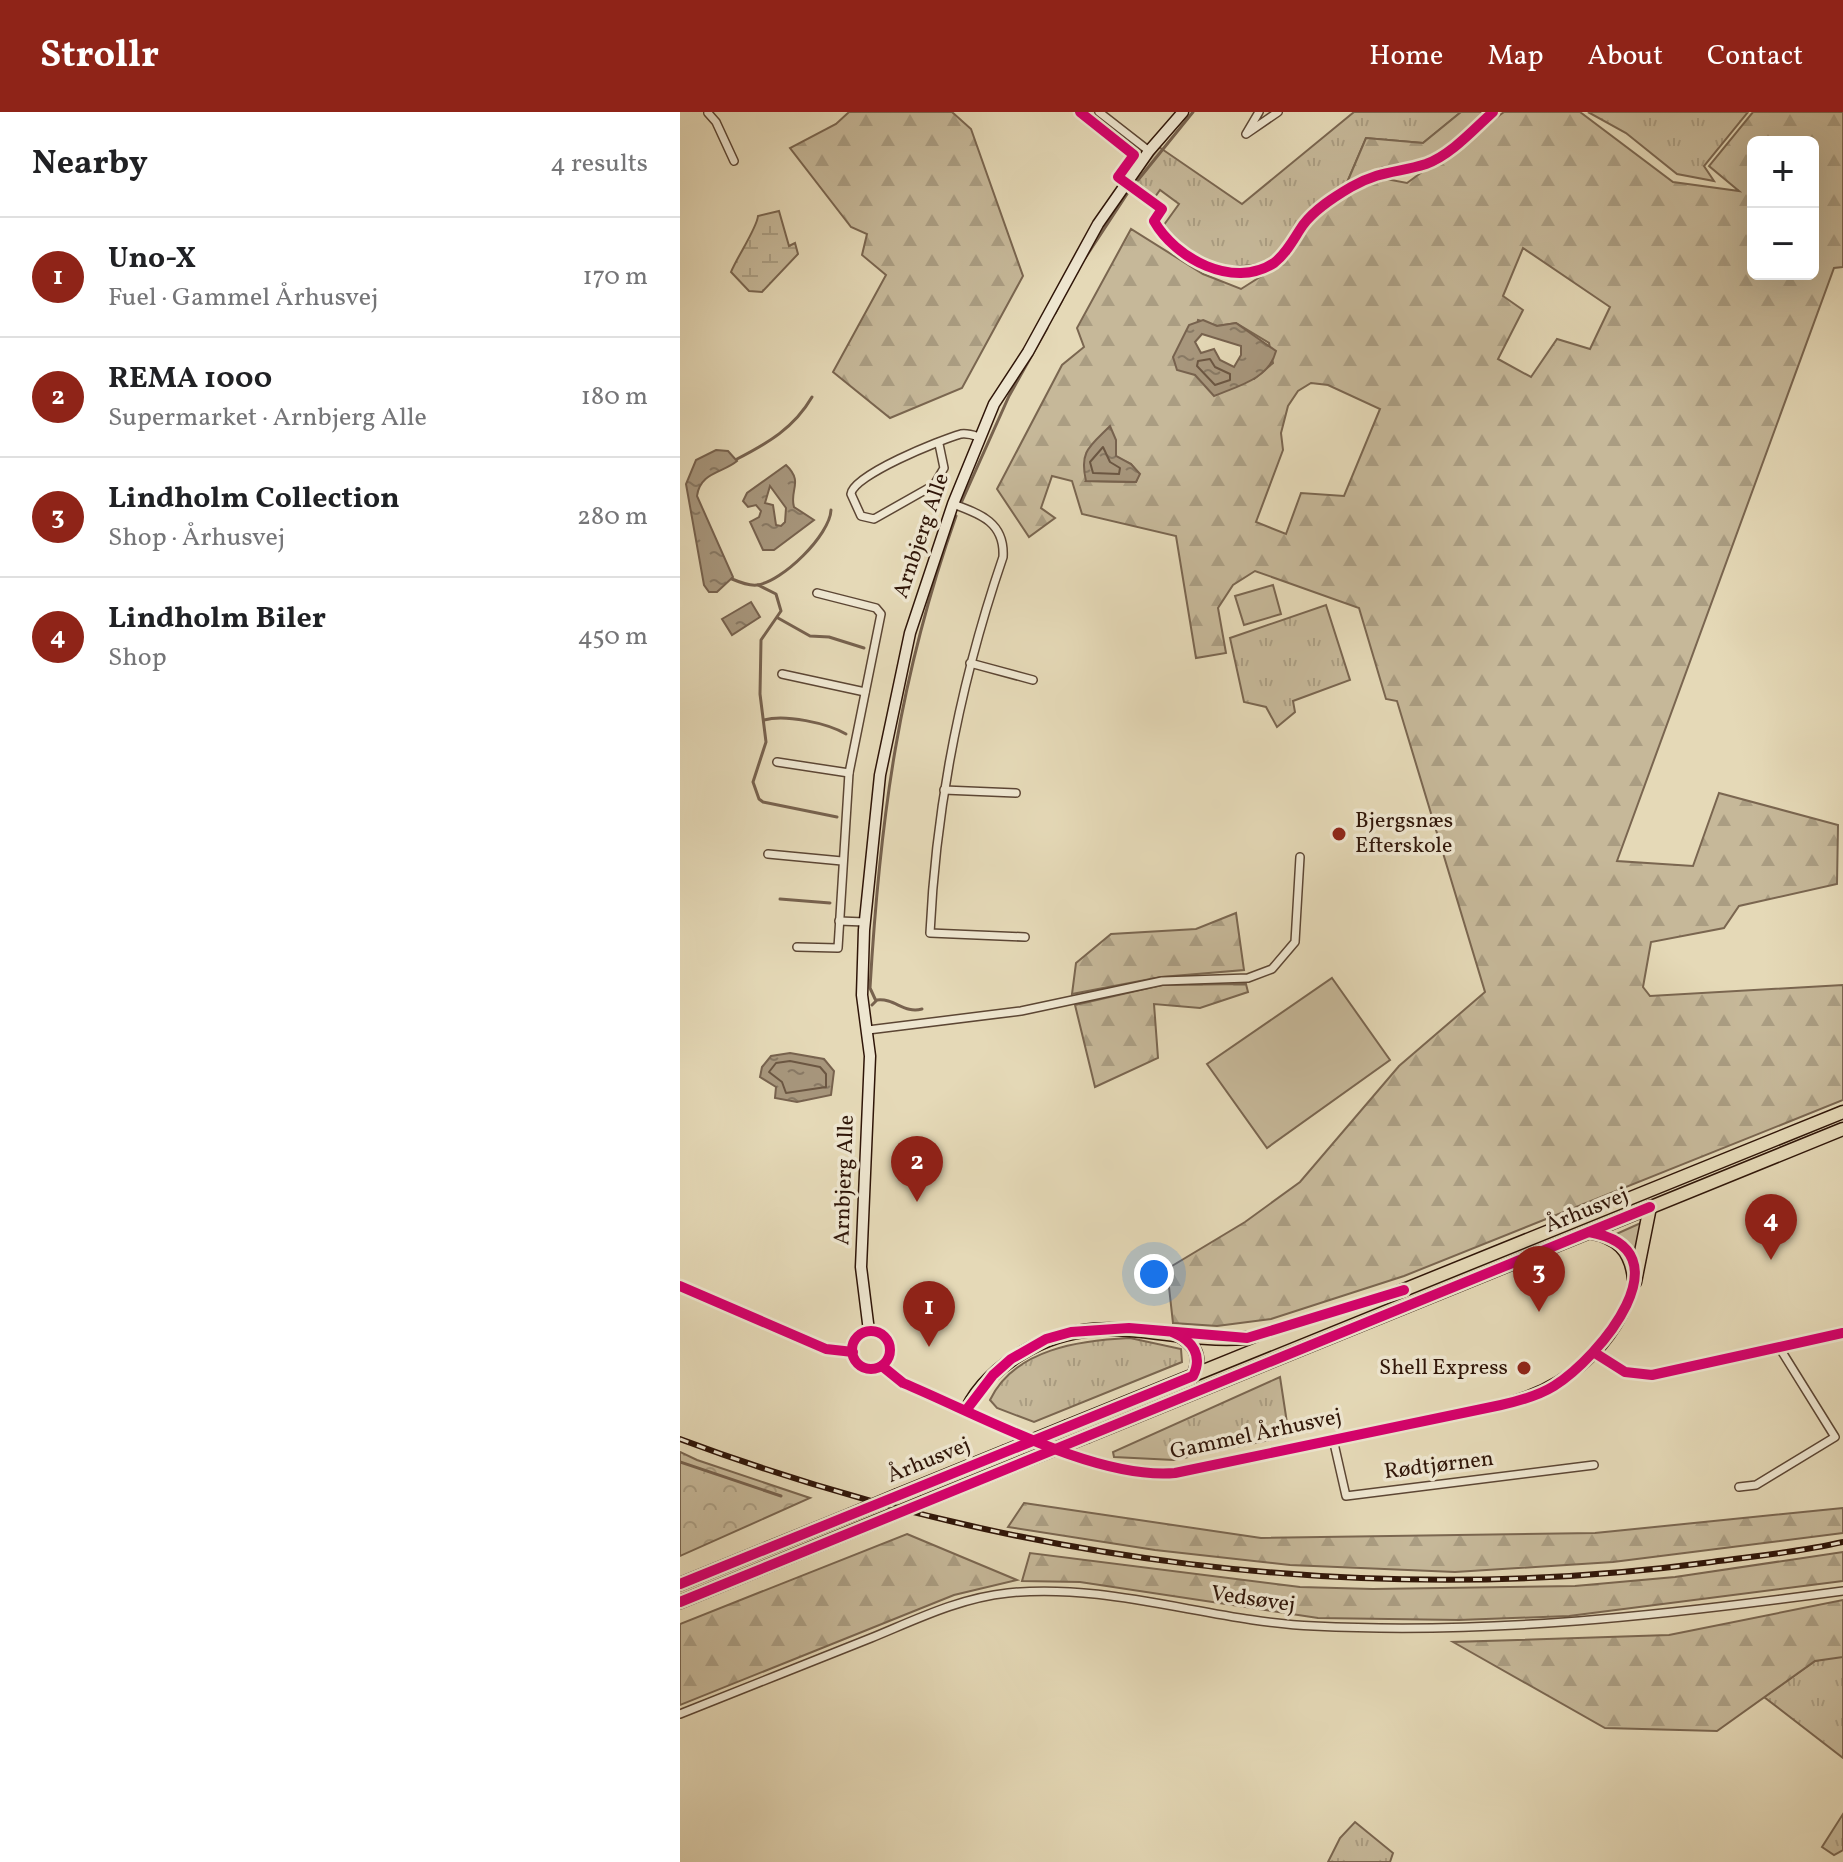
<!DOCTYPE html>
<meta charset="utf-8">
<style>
:root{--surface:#fff;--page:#f6f6f6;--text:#202124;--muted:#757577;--line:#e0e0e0;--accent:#8f2418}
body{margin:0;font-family:Vollkorn,serif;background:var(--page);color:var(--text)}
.controls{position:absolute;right:24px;top:24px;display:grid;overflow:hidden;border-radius:12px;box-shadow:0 8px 32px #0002}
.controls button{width:72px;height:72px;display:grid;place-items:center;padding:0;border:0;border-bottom:2px solid var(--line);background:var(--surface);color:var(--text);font:40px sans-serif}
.you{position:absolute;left:474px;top:1162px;width:28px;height:28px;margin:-20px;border:6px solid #fff;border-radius:50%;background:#1a73e8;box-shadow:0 0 0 12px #1a73e833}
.badge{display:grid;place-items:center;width:52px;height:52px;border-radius:50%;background:var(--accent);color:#fff;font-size:26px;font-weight:700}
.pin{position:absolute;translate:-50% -66px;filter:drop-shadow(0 2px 4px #0008)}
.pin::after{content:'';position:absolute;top:42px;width:28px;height:24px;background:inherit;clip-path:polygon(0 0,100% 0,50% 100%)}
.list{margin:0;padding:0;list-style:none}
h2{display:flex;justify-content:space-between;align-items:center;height:104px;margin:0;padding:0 32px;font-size:34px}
h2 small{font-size:26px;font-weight:400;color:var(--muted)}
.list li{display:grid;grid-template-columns:52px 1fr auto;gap:24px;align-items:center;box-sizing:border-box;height:120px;padding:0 32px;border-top:2px solid var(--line)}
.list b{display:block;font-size:30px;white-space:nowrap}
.list p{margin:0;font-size:26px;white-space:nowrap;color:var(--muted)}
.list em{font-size:26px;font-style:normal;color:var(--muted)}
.map{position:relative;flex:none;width:1163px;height:1750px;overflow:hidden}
header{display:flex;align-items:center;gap:48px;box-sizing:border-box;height:112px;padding:0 40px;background:var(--accent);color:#fff}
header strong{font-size:38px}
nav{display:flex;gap:44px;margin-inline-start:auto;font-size:28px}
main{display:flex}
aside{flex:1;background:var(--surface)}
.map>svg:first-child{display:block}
</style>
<header>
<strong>Strollr</strong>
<nav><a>Home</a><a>Map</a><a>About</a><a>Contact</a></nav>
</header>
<main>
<aside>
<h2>Nearby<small>4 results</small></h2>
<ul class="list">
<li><span class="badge">1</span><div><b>Uno-X</b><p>Fuel · Gammel Århusvej</p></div><em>170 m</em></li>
<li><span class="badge">2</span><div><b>REMA 1000</b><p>Supermarket · Arnbjerg Alle</p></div><em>180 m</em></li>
<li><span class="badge">3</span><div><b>Lindholm Collection</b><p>Shop · Århusvej</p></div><em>280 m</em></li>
<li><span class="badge">4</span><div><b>Lindholm Biler</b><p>Shop</p></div><em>450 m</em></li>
</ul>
</aside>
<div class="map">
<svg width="1163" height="1750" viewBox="0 0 1163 1750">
<defs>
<pattern id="grass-tufts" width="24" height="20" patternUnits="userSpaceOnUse" patternTransform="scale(2)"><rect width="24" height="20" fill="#c6b899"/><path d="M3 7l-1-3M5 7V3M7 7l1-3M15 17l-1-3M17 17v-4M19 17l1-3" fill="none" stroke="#aa9d82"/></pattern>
<pattern id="forest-firs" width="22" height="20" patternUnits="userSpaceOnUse" patternTransform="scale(2)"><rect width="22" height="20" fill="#c6b899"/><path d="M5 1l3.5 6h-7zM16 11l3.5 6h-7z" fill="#aa9d82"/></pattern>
<pattern id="wetland-marsh" width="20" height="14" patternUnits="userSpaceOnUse" patternTransform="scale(2)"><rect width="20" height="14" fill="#c6b899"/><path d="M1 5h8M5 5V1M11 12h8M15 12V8" fill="none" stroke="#aa9d82"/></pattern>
<pattern id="park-crowns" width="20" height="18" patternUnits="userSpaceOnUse" patternTransform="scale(2)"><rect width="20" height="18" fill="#c6b899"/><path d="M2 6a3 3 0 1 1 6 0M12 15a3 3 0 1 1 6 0" fill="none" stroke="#aa9d82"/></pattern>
<pattern id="water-ripples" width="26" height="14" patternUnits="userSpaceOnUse" patternTransform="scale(2)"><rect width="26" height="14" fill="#a7967c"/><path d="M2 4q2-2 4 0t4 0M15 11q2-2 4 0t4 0" fill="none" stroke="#887964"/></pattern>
</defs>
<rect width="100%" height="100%" fill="#e5d9b7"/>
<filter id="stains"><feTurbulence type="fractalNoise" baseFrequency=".0025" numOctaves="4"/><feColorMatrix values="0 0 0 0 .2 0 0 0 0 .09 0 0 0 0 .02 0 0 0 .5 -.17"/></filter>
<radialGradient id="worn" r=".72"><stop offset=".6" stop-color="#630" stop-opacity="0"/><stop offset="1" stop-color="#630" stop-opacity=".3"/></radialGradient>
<!-- grass -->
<g fill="url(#grass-tufts)" stroke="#7a6650" stroke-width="2">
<path d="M674,0h107l-38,31 -57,-5 -20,47 -40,33 -38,44c-51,12 -70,0 -107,-33l18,-25 -19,-14 -5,7 -19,-12 -1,-6 24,-32 83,57z"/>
<polygon points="908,0 1068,0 1024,54 1034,69 997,62 946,21"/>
<polygon points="646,493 670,568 613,589 615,600 597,615 586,595 564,590 550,526"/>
<polygon points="963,1110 956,1149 948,1134 934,1123"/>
<path d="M450,1226l51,11 1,13 -148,60 -37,-14 -7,-8c24,-51 91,-60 140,-62z"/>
<polygon points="600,1265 609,1324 494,1348 434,1345 433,1340"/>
<polygon points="1156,1544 1163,1545 1163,1646 1084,1585 1135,1549"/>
<polygon points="1163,1702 1163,1738 1154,1743 1142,1735"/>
<polygon points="675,1710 713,1741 710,1750 648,1750 660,1726"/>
</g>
<!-- forest -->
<g fill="url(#forest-firs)" stroke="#7a6650" stroke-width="2" fill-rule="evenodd">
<polygon points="169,0 272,0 291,17 343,164 282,276 210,306 153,260 206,163 182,143 187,122 171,115 110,36 156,12"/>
<polygon points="781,0 807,0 760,41 728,53 703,55 666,73 686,26 743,31"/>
<path d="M824,0h76l93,70 66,9 -30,-25 44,-54h90v155l-9,1 -217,593 76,5 26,-73 119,32 -1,59 -98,22 -15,22 -73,14 -8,45 7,9 193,-11v115l-439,176 -133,43 -54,7 -44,-3 -6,-54 78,-47 55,-40 99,-116 86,-74 -88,-291 -11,-2 -27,-91 -104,-37 -22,14 -15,23 8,45 -30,5 -20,-122 -94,-22 -10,-33 -20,-5 -11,32 14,10 -26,19 -32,-48 65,-124 22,-18 -7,-19 54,-99 72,45 38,15 38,-24 33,-44 36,-28 38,-14 21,4zM1073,30h60v132h-60zM843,136l87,59 -20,42 -33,-10 -26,38 -33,-18 25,-49 -20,-14zM518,208l19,6 19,-3 33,20 4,20 -19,16 -58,-4 -7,-4zM631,271l17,2 52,24 -36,87 -43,-3 -15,41 -30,-12 27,-72 -2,-17 7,-27 10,-15zM434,338l2,7 15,7 8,10 -3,8 -50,-1z"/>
<polygon points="556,801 564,858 481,865 392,882 396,851 431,822 516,817"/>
<polygon points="566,872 568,880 520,896 474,892 478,946 415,975 395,893 482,873"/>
<polygon points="344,1391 581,1426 915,1421 1163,1396 1163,1421 933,1450 775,1460 610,1453 475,1438 328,1415"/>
<polygon points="227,1422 337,1468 274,1483 0,1593 0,1512"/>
<polygon points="1163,1440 1163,1469 889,1504 779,1508 638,1506 400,1470 342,1469 350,1441 620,1475 693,1477 895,1474 995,1465"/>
<polygon points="1163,1488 1163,1545 1135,1549 1037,1619 925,1616 773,1530 989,1523"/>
</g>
<!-- wetland -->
<path fill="url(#wetland-marsh)" stroke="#7a6650" stroke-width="2" d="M99,99l10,35 6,-3 3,11 -36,38 -13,-1 -18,-19c6,-15 26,-44 27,-56z"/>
<!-- park -->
<polygon fill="url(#park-crowns)" stroke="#7a6650" stroke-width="2" points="0,1340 17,1348 130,1386 0,1444"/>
<!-- pitch -->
<g fill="#c6b899" stroke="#7a6650" stroke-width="2">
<polygon points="593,473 601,502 564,513 555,484"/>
<polygon points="652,866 710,948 587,1036 527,952"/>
</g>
<!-- water -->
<g fill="url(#water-ripples)" stroke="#77624e" stroke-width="2" fill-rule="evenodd">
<path d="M523,208l14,6 19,-3 40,28c-7,28 -38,35 -62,45l-19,-21 -18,-5 -4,-13 16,-32zM522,222l39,12v9l-7,12 -14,-7 -6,-11 -13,4 -6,-11z"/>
<path d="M430,314l6,14v16l15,8 9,10 -4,8 -50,-1c-7,-30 4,-35 24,-55z"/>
<path d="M36,338l12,1 9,10c-14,12 -37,11 -40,35l36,81 -16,15h-8l-5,-7 -18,-101 10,-24z"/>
<path d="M106,353c18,17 3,25 8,42l20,13 -40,30h-11l-13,-28 9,-5 2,-6 -5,-6 -8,2 -5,-6 4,-8zM90,374l16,22 -1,14 -4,4 -5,-1 -3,-20 -8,-2z"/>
<polygon points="71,490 80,505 52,523 42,507"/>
<polygon points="110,941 144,947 154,959 151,983 117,990 95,986 96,975 80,965 82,955 91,944"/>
</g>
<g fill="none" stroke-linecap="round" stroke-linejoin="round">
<!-- shore -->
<g stroke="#6b5642" stroke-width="2">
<polygon points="530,247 535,255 550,262 550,268 535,273 517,254 518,249"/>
<polygon points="423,335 430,350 440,356 439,362 413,361 410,350"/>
<polygon points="110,949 140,955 146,962 146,975 106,981 102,970 89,960 96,951"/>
</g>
<!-- stream -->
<g stroke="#77624e" stroke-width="3">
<polyline points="458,68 513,0"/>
<polyline points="405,146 447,82"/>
<polyline points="375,201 382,188"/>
<path d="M57,347c31,-16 57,-31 75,-62"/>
<polyline points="282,389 329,284 367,216"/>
<path d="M52,467c7,3 17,7 25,6 25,-3 73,-50 74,-75"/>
<polyline points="78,473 96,482 101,499 81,528 80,582 86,630 73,670 79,687 83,690 157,705"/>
<polyline points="98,506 130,524 149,525 184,536"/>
<path d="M84,608c21,-6 63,3 82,14"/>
<polyline points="100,787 150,791"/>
<path d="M197,888c18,-2 27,14 45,9"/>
<path d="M192,893l4,-4 -6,-13c10,-171 29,-310 86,-472"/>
<polyline points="0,1350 101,1384"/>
</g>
<defs>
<g id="street">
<polyline points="419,0 469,39"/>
<polyline points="579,0 566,22 598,0"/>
<polyline points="28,1 36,10 54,49"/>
<path d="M259,332l5,24 -10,17 -60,34 -13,-3 -10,-22c2,-19 89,-54 110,-60 7,-1 12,1 18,3"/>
<path d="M273,392c28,10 52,19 50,53 -42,123 -67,247 -73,376l95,4"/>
<polyline points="290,551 353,568"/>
<polyline points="102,562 185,580"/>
<polyline points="97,650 169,661"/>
<polyline points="264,678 336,681"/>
<polyline points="88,742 162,749"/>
<polyline points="159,809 185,810"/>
<polyline points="117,835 158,836 169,661 201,502 196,496 137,481"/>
<polyline points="188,918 341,899 482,869 568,866 592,857 615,830 620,745"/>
<polyline points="653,1327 666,1384 914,1353"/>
<polyline points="1059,1375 1076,1373 1155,1325 1099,1235"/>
<path d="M0,1602c64,-25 127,-51 191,-76 44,-18 88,-40 137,-45 100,-11 206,29 306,33 178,9 352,-11 529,-35"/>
</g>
<g id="secondary">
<polyline points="0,1174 146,1237 173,1240"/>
<polyline points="189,1219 181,1155 190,944 182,883 184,818 200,663 230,521 273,392 314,292 348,240 418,112 469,39 503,0"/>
<circle cx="191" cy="1238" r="19"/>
<polyline points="915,1241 945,1260 972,1263 1163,1221"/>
<path d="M202,1254l21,17c75,31 192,97 272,90l326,-68c65,-16 115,-58 134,-123"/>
</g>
<g id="primary">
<path d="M909,1120c28,5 42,18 45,47"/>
<polyline points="955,1170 970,1095"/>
<path d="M496,1222c18,9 27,22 17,42"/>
<path d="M287,1297c11,-23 33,-43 55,-56 77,-47 142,-9 223,-15 22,-1 44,-11 65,-18"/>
<polyline points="388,1314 1163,1000"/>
<polyline points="408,1324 1163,1017"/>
<polyline points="218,1383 324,1340"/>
<polyline points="244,1390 345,1349"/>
<polyline points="0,1472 170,1403"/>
<polyline points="0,1490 195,1410"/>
</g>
</defs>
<!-- street casing -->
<use href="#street" stroke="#5c4634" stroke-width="10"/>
<!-- secondary casing -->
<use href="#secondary" stroke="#2f1508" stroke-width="13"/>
<!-- primary casing -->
<use href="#primary" stroke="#2f1508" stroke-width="15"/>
<!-- street -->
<use href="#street" stroke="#eee6d0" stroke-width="7"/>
<!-- secondary -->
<use href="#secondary" stroke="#eee6d0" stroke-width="10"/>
<!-- primary -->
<use href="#primary" stroke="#e5d9b7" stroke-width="12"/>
<defs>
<path id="rail" d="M0,1327c327,122 685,170 1032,123 44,-6 88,-10 131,-20"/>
</defs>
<!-- rail casing -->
<use href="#rail" stroke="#2f1508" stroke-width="6"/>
<!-- rail -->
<use href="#rail" stroke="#eee6d0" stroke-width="3" stroke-dasharray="9" stroke-linecap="butt"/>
<defs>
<g id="primary-bridge">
<polyline points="324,1340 388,1314"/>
<polyline points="345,1349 408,1324"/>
<polyline points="170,1403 218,1383"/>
<polyline points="195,1410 244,1390"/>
</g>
</defs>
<!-- primary-bridge casing -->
<use href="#primary-bridge" stroke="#2f1508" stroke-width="15" stroke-linecap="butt"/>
<!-- primary-bridge -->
<use href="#primary-bridge" stroke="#e5d9b7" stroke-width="12"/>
<defs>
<g id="cycleway">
<path d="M400,0l54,43 -16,22 44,32 -8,12c21,37 79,69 120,42 13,-10 20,-25 29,-38 12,-16 31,-28 48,-38 30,-17 47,-14 75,-23 25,-9 48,-35 67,-52"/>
<polyline points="0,1174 146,1237 173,1240"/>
<circle cx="191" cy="1238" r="19"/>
<polyline points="915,1241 945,1260 972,1263 1163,1221"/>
<path d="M202,1254l21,17c75,31 192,97 272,90l326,-68c18,-4 37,-9 53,-19 45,-28 136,-136 35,-154"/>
<polyline points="287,1297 313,1263 331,1247 366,1227 391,1220 449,1216 567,1226 724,1178"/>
<path d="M0,1472l513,-208c10,-20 0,-35 -19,-43"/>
<polyline points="0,1490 970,1095"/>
</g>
</defs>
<!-- cycleway casing -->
<use href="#cycleway" stroke="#eee6d0" stroke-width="15"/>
<!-- cycleway -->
<use href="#cycleway" stroke="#d6006c" stroke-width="10"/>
</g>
<!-- markers -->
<g fill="#8f2418" stroke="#eee6d0" stroke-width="3">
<circle cx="659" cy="722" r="8"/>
<circle cx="844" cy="1256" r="8"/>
</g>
<g text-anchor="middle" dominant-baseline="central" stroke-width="7" stroke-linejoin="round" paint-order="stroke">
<!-- street labels -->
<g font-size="22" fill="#2f1508" stroke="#eee6d0">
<text transform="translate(242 424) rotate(-71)">Arnbjerg Alle</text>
<text transform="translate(165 1068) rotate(-88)">Arnbjerg Alle</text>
<text transform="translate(907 1099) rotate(-22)">Århusvej</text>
<text transform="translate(576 1323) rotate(-12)">Gammel Århusvej</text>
<text transform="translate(249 1349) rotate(-22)">Århusvej</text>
<text transform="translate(759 1354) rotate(-7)">Rødtjørnen</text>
<text transform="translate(573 1488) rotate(8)">Vedsøvej</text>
</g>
<!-- poi labels -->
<g font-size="22" fill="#2f1508" stroke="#eee6d0" text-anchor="start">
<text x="675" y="709">Bjergsnæs<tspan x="675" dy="25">Efterskole</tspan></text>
<text x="828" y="1256" text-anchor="end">Shell Express</text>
</g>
</g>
<rect width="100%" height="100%" filter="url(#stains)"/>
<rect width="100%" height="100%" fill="url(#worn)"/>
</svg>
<div class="controls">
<button>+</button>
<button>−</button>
</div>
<div class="you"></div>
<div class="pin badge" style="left:249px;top:1235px">1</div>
<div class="pin badge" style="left:237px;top:1090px">2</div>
<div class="pin badge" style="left:859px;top:1200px">3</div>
<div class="pin badge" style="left:1091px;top:1148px">4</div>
</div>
</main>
